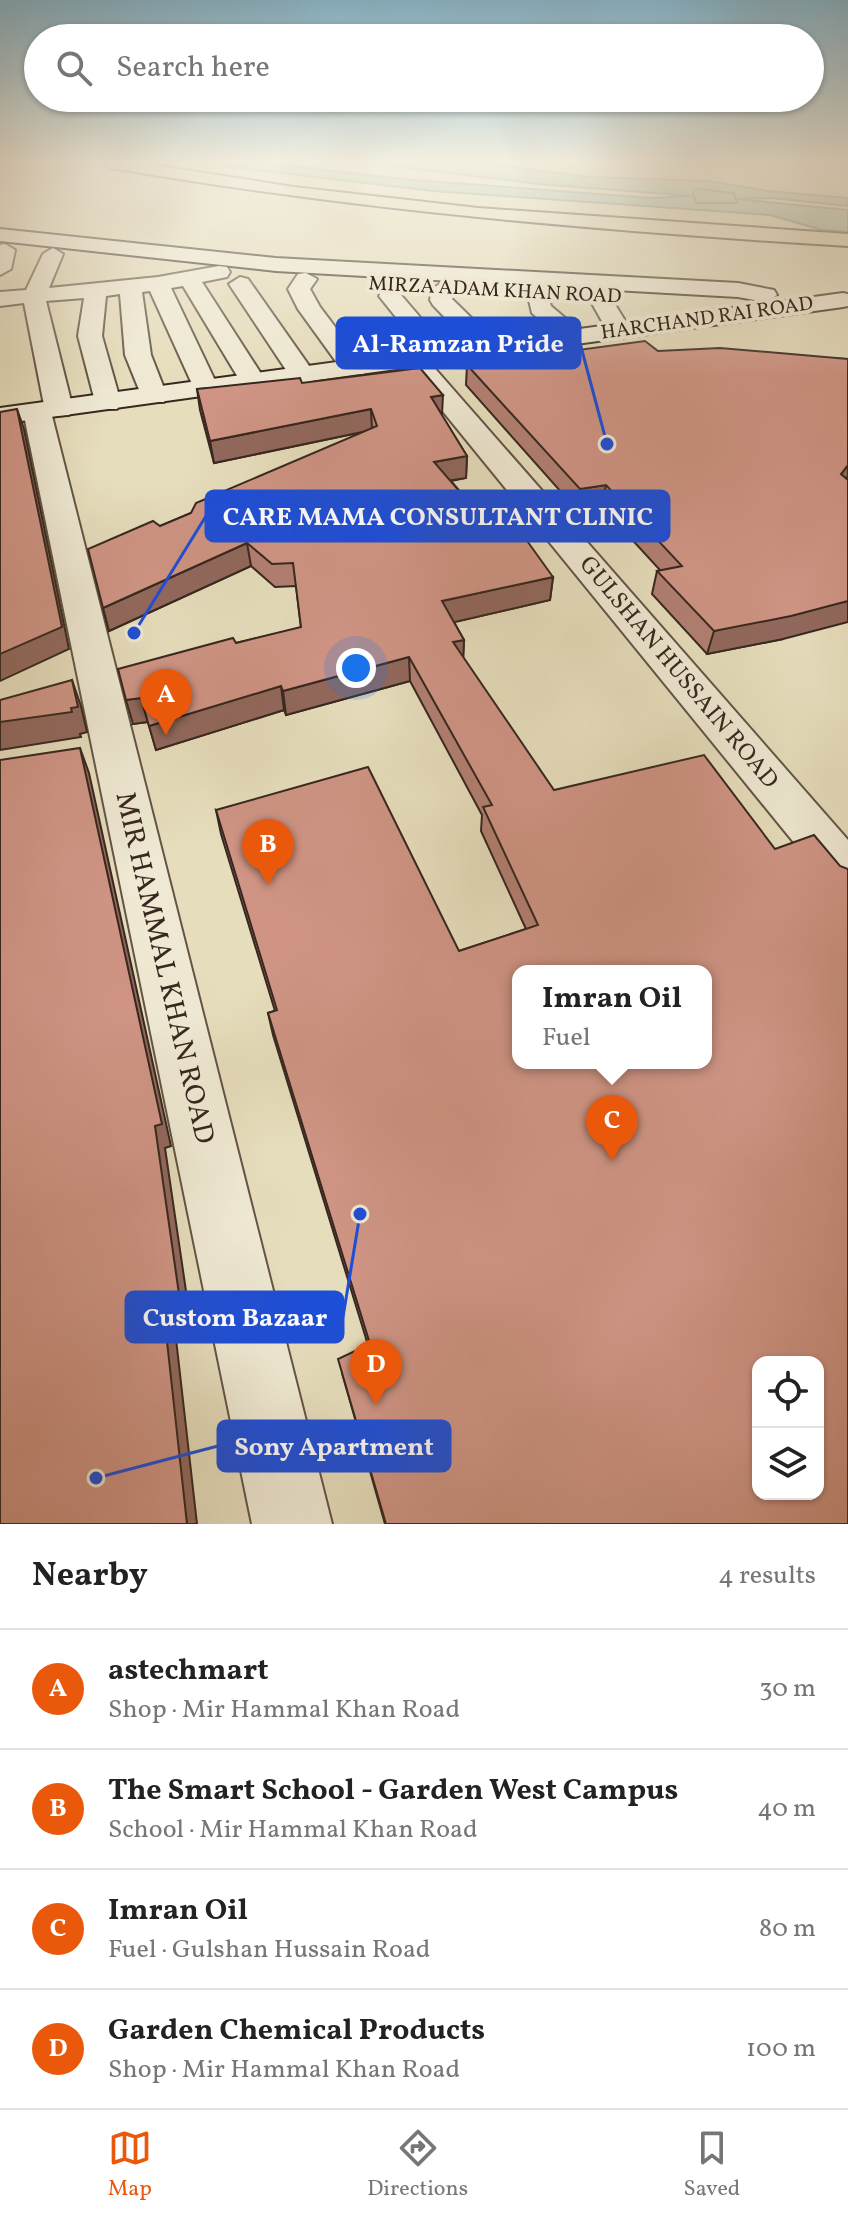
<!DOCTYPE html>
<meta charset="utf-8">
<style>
:root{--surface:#fff;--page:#f6f6f6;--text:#222;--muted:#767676;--line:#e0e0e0;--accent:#ea580c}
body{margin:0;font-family:Vollkorn,serif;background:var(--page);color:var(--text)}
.controls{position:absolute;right:24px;bottom:24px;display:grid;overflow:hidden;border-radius:16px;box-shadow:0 2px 6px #0004}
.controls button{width:72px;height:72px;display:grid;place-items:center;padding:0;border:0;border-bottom:2px solid var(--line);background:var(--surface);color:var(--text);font:40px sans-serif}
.you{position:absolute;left:356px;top:668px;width:28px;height:28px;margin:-20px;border:6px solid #fff;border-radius:50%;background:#1a73e8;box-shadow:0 0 0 12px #1a73e833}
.badge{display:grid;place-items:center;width:52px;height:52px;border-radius:50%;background:var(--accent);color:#fff;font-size:26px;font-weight:700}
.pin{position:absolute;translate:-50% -66px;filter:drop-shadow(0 2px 4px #0008)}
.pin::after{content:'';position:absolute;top:42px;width:28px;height:24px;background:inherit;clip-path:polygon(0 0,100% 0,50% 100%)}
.popup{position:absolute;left:512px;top:965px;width:200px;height:104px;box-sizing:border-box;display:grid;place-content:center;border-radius:16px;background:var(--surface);filter:drop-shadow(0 2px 6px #0005);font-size:26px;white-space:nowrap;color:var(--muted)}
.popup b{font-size:30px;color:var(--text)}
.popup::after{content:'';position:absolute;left:50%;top:100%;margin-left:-16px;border:16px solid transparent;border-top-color:var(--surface)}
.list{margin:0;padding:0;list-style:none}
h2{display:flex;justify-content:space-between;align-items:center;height:104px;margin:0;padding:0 32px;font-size:34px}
h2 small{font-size:26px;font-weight:400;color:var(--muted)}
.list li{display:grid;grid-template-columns:52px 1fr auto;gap:24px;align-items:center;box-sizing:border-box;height:120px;padding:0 32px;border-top:2px solid var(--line)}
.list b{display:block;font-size:30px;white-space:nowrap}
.list p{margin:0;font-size:26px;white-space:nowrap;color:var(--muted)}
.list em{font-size:26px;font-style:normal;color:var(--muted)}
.icon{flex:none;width:44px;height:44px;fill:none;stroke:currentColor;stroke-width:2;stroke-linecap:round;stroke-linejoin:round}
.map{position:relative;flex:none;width:848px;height:1524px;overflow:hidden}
.search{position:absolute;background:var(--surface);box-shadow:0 2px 6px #0004;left:24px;right:24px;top:24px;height:88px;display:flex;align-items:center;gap:20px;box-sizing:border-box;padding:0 28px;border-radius:44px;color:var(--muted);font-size:30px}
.sheet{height:584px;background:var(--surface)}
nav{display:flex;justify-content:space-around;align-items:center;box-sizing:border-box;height:112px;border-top:2px solid var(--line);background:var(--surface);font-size:22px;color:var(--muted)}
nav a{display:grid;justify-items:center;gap:4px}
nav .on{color:var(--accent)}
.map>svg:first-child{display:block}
</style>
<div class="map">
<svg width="848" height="1524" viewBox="0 0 848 1524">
<rect width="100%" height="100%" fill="#e6ddbc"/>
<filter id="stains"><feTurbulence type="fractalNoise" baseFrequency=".0025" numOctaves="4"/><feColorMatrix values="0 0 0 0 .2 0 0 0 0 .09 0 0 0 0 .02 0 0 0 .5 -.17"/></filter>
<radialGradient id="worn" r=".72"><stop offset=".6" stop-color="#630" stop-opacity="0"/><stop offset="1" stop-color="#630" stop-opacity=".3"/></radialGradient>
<!-- water -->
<polygon fill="#97bdab" stroke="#718173" stroke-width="2" points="196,163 264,163 413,180 651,198 692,196 538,184 368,163 487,163 587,177 709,181 768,191 848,198 848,206 771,198 736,199 848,210 848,232 822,230 770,215 433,191"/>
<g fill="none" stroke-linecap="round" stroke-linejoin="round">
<!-- shore -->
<polygon stroke="#677265" stroke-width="2" points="697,189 734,193 737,203 696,203 693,192"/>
<defs>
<g id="minor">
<polygon points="5,244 15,250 11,269 0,275 0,245"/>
<polygon points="53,248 63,254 49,288 158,277 219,266 227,267 230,272 227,277 202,282 267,383 263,389 245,389 183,286 171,288 219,389 215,395 197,395 150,291 142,292 151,355 167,396 164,402 144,402 125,355 120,294 106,296 102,336 121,403 117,409 97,409 78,336 84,298 46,301 73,409 69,415 52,416 332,1524 252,1524 23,411 27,405 44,405 24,303 0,306 0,292 26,290 43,254"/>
<polygon points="306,273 317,279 310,289 320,307 367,369 363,374 345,374 298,309 288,289 298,274"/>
<polygon points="240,277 248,279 312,370 316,376 312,382 294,382 229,284"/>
<polygon points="396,279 407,286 401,295 454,357 450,362 432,362 379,296 388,281"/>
<polygon points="443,282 451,284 454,289 452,299 499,345 502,350 499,355 481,355 433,305 430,300 432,289"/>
<polygon points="539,289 547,291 551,306 583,333 586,338 583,343 565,343 532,313 528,296"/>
<polygon points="600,291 608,293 632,332 628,337 612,337 608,332 589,298"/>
<polygon points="415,353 424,356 848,840 848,893 831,888 406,366 402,361 406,356"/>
</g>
<g id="secondary">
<polygon points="0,229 276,258 738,283 774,290 777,295 766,302 738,297 276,271 0,241"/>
<polygon points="843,293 848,294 848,306 843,307 0,424 0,408"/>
</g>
<path id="motorway" d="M103,163h37l154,24 184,21 370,26v12c-247,-15 -493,-36 -737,-78z"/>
</defs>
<!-- minor casing -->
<use href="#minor" stroke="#635446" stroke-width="4"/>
<!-- secondary casing -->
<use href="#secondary" stroke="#37271f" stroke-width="4"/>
<!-- motorway casing -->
<use href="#motorway" stroke="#37271f" stroke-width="4"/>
<!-- minor -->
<use href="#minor" fill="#efe9d3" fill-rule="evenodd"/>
<!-- secondary -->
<use href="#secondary" fill="#efe9d3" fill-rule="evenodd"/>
<!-- motorway -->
<use href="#motorway" fill="#e6ddbc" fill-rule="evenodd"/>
</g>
<!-- wall -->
<g fill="#b27f72" stroke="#37271f" stroke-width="2">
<polygon points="658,351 848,359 848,477 783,639 707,654 652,594 657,571 660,570 602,507 578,511 466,385 467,365"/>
<polygon points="302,383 442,416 467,456 466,478 451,481 498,536 553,577 550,600 454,622 464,640 463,658 848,1524 385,1524 342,1373 368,1345 273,1035 268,1013 275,1011 221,834 216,810 459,951 526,929 481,831 482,815 410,681 286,715 284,710 156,750 148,722 133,724 236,643 301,628 296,586 275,587 251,566 109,631 103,608 160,526 191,513 363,432 214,463 200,410 197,389"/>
</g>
<!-- shaded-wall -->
<g fill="#91685c" stroke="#37271f" stroke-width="2">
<polygon points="443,395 442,415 431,397"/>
<polygon points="17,409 24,429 69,649 0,681 0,654"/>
<polygon points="371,409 372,430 214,463 210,441"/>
<polygon points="467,456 466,478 434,483 434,462"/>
<polygon points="848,465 848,476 834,496 841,474"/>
<polygon points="606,485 602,507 578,511 580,489"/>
<polygon points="247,543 251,566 109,631 103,608"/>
<polygon points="553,577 550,600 442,625 442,601"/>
<polygon points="848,601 848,622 783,639 707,654 714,631"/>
<polygon points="464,640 463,664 453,642"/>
<polygon points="409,657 410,681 286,715 283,691"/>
<polygon points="72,680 81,706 87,732 80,734 81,737 0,750 0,722"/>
<polygon points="281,686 284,710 156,750 149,726"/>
<polygon points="141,698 148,722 133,724 126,700"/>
<polygon points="80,748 89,773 171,1146 165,1148 191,1325 175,1330 197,1524 187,1524"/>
</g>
<!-- building -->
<g fill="#cf9484" stroke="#37271f" stroke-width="2" fill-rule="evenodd">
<polygon points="645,341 658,351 720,348 848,359 848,465 841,474 848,480 848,601 791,616 714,631 657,571 682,566 606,485 580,489 467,365"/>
<path d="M420,368l23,27 -12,2 36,59 -33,6 64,74 22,-5 33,46 -111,24 22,39 -11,2 101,148 150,-35 71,94 39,-14 26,31 8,3v655h-462l-48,-165 32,-15 -102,-331 9,-3 -61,-200 152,-43 91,184 79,-26 -55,-118 9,-2 -83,-148 -126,34 -2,-5 -132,40 -8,-28 -15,2 -8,-31 115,-31 3,5 65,-16 -8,-64 -21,1 -25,-21 -144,65 -15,-59 65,-28 7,5 31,-13 5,-10 181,-77 -6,-17 -161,32 -13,-52 103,-11 2,5zM518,971h188v92h-188zM758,1362h60v132h-60z"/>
<polygon points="17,409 62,627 0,654 0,412"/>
<polygon points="72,680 78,707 71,708 72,712 0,722 0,700"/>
<polygon points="80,748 162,1124 155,1126 181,1308 164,1314 187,1524 0,1524 0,760"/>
</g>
<!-- sky -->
<linearGradient id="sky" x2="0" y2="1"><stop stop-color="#87b8d0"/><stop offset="0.43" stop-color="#f4f0e1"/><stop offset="1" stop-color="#f4f0e1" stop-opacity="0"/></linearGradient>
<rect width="848" height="376" fill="url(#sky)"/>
<g text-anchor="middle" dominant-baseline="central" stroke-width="8" stroke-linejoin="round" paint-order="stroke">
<!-- far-street labels -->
<g font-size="20" fill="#37271f" stroke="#efe9d3">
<text transform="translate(495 291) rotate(3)">MIRZA ADAM KHAN ROAD</text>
<text transform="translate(707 319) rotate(-8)">HARCHAND RAI ROAD</text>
</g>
<!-- street labels -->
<g font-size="24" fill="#37271f" stroke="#efe9d3">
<text transform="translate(678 673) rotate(50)">GULSHAN HUSSAIN ROAD</text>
</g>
<!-- near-street labels -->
<g font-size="28" fill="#37271f" stroke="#efe9d3">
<text transform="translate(164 968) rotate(77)">MIR HAMMAL KHAN ROAD</text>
</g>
</g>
<!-- callouts -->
<path fill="none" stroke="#1d4ed8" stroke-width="3" d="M607 444L580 343M134 633L206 516M360 1214L343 1317M96 1478L218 1446"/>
<g fill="#1d4ed8" stroke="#efe9d3" stroke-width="3">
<circle cx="607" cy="444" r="8"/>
<circle cx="134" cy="633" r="8"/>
<circle cx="360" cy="1214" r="8"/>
<circle cx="96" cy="1478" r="8"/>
</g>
<g fill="#1d4ed8" stroke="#1d4ed8" stroke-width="3">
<rect x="337" y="318" width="243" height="50" rx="8"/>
<rect x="206" y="491" width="463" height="50" rx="8"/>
<rect x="126" y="1292" width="217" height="50" rx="8"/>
<rect x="218" y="1421" width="232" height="50" rx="8"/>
</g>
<g font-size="26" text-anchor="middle" font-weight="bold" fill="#fff">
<text x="458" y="352">Al-Ramzan Pride</text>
<text x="438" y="525">CARE MAMA CONSULTANT CLINIC</text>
<text x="235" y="1326">Custom Bazaar</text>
<text x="334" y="1455">Sony Apartment</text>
</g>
<rect width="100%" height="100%" filter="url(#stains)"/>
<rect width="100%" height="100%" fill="url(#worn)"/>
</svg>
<div class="controls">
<button><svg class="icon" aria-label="locate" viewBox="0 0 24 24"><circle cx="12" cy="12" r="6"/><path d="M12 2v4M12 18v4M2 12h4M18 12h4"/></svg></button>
<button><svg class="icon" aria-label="layers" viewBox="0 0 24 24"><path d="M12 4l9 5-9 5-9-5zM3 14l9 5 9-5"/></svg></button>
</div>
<div class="you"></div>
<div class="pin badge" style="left:166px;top:735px">A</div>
<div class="pin badge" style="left:268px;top:885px">B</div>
<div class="pin badge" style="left:612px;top:1161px">C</div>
<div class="popup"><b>Imran Oil</b>Fuel</div>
<div class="pin badge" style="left:376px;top:1405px">D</div>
<div class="search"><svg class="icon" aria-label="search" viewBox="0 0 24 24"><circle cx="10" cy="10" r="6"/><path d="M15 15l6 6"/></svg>Search here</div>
</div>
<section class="sheet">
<h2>Nearby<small>4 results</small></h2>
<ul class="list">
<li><span class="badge">A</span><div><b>astechmart</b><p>Shop · Mir Hammal Khan Road</p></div><em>30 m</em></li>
<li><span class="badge">B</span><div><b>The Smart School - Garden West Campus</b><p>School · Mir Hammal Khan Road</p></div><em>40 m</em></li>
<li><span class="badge">C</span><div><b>Imran Oil</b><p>Fuel · Gulshan Hussain Road</p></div><em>80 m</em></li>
<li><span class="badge">D</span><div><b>Garden Chemical Products</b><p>Shop · Mir Hammal Khan Road</p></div><em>100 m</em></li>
</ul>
</section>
<nav>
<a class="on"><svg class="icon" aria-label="map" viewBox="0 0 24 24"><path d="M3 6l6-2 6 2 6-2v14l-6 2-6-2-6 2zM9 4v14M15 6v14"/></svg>Map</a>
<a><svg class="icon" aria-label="directions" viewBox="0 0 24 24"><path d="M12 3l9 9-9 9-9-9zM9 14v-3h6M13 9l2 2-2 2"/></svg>Directions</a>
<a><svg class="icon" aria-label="saved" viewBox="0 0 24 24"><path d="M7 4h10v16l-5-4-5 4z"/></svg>Saved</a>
</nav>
